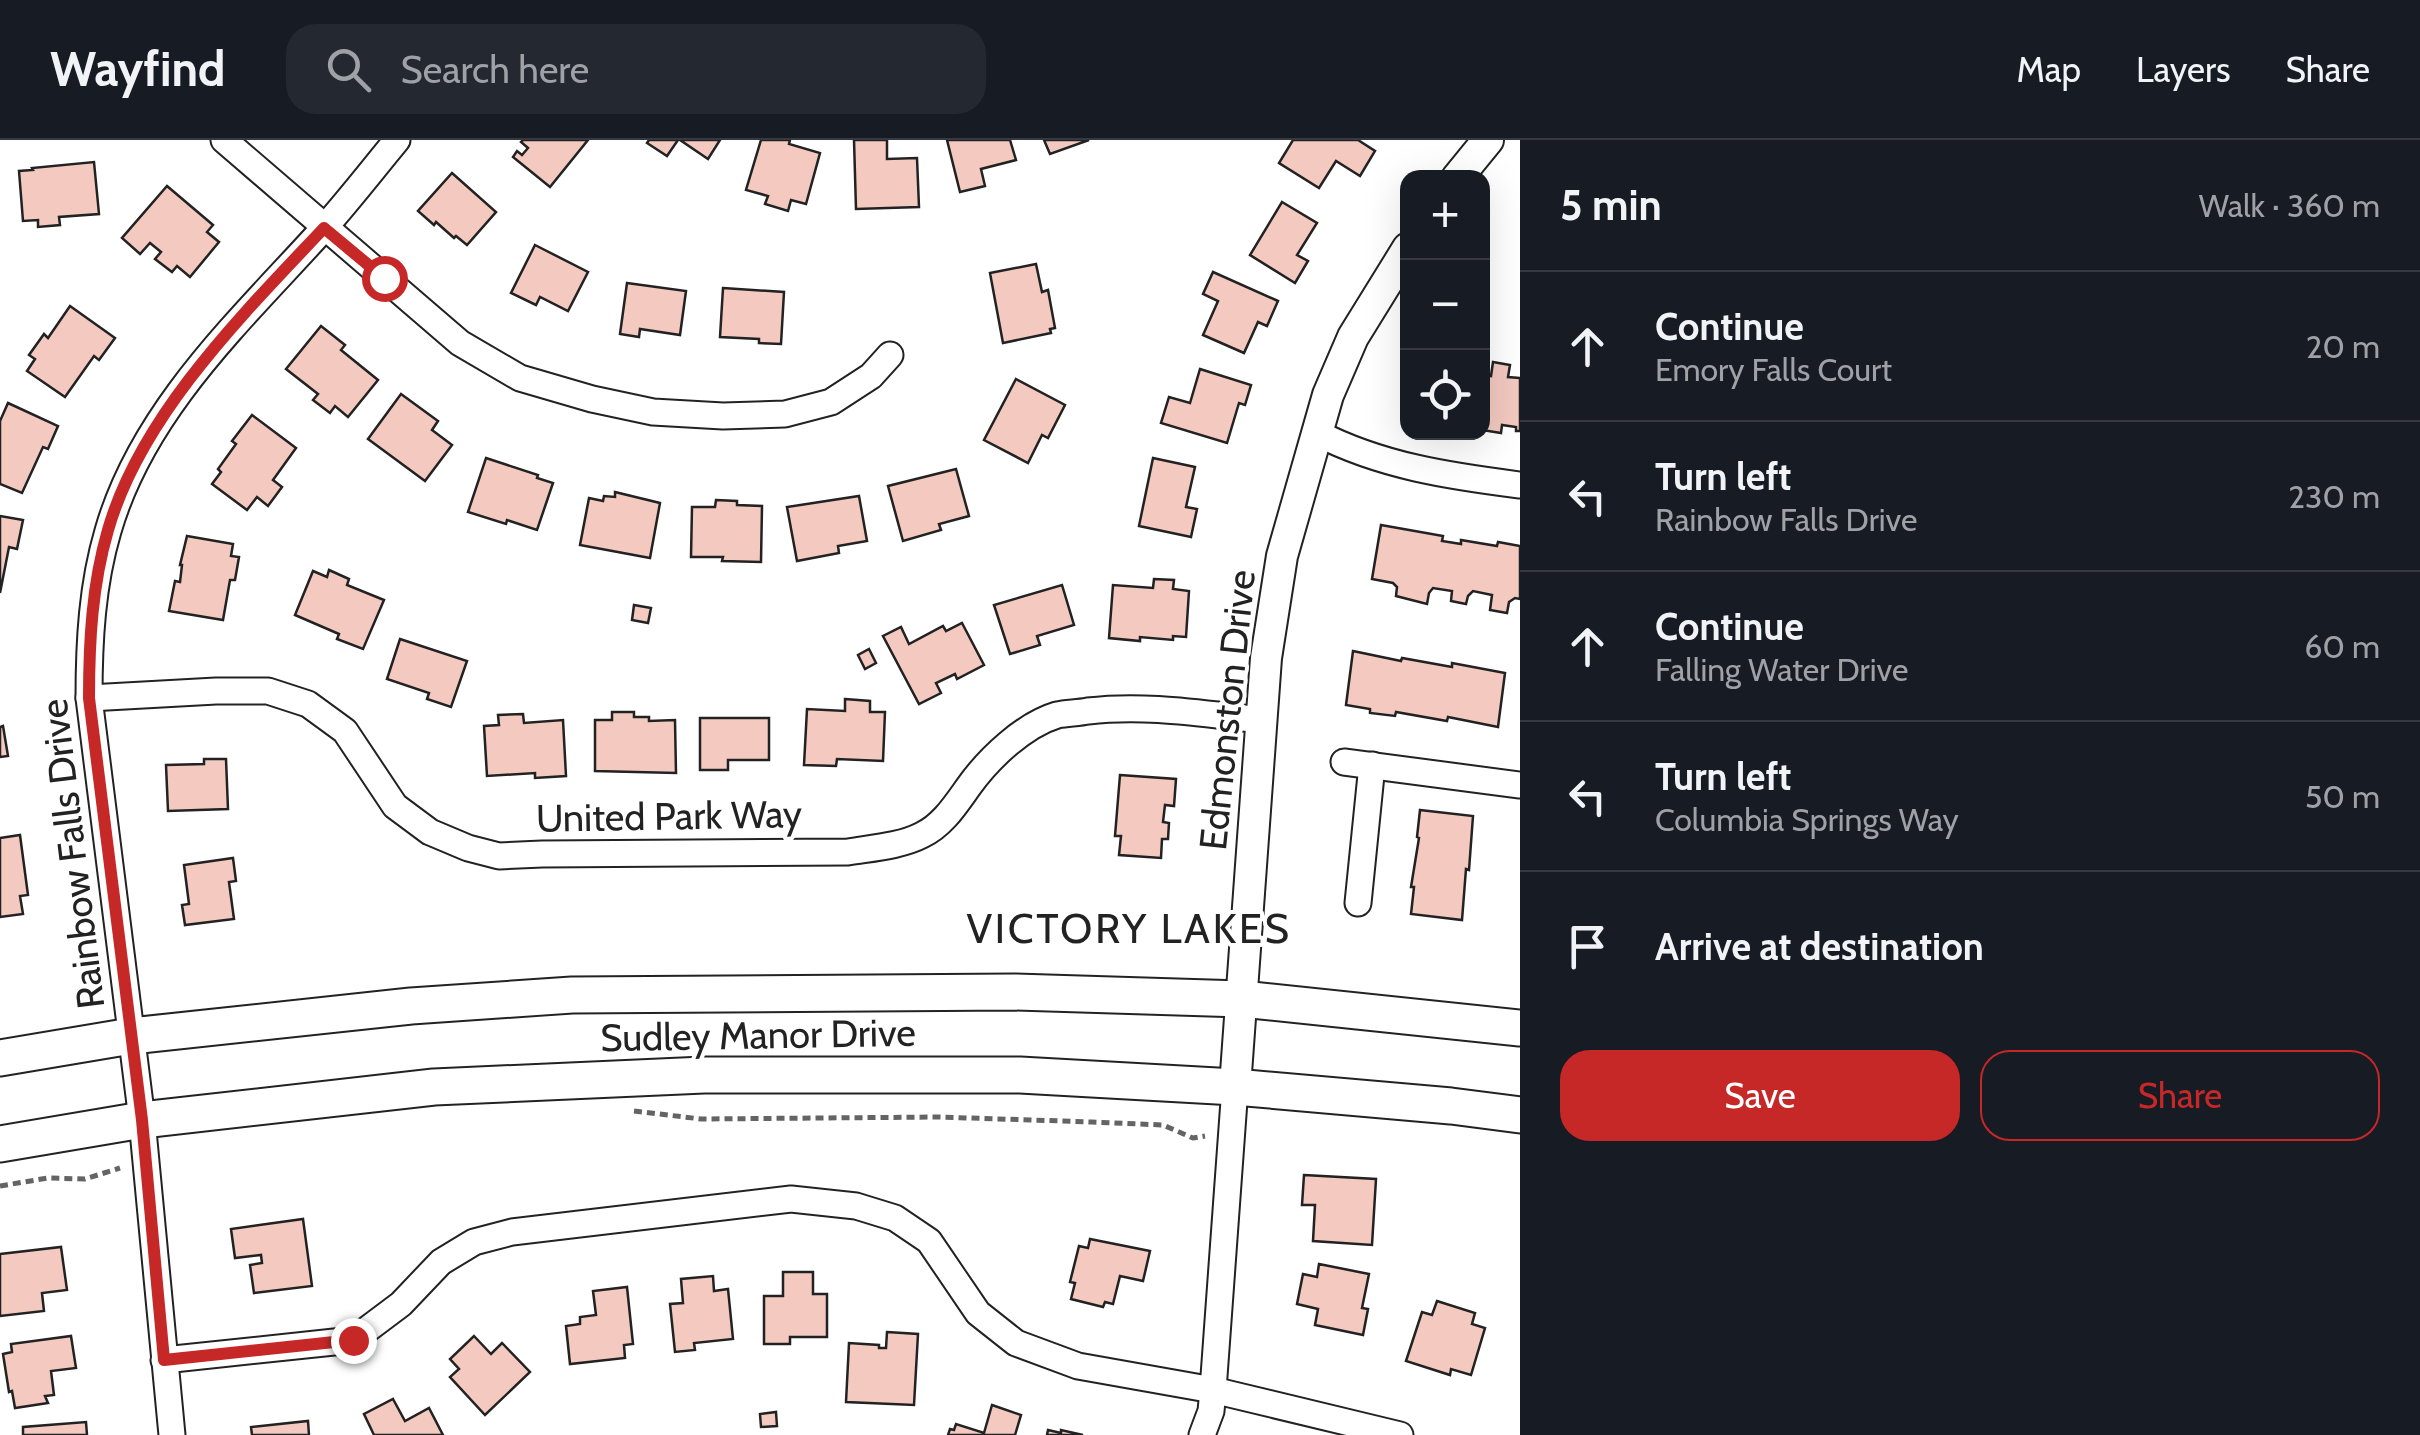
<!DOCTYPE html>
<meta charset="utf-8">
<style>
:root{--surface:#171b24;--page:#242831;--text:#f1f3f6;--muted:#9ea1a6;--line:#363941;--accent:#c62828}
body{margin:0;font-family:Cabin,sans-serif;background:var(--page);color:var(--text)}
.controls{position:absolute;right:30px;top:30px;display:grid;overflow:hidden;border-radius:20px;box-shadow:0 10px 40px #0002}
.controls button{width:90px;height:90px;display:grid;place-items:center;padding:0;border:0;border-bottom:2px solid var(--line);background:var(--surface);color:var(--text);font:50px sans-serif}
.stop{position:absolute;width:30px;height:30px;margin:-22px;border:8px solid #c62828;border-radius:50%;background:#fff}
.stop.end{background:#c62828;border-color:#fff;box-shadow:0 2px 10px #0008}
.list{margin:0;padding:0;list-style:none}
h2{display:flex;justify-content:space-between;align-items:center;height:130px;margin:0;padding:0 40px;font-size:42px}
h2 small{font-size:32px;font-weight:400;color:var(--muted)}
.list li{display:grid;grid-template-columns:65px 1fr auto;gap:30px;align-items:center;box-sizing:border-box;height:150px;padding:0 40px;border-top:2px solid var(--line)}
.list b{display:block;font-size:38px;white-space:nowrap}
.list p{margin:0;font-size:32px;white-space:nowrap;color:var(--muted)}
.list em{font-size:32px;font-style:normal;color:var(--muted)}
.actions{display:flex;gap:20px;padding:30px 40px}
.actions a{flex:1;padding:22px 0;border:2px solid var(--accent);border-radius:30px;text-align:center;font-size:35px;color:var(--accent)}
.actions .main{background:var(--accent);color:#fff}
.icon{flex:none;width:55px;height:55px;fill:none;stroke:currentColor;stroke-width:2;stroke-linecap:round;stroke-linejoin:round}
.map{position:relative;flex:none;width:1520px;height:1295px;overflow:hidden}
header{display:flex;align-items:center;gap:60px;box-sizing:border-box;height:140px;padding:0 50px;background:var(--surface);border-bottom:2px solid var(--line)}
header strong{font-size:48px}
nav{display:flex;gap:55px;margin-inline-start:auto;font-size:35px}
.search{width:700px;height:90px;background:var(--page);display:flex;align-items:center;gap:25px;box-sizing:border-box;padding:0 35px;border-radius:30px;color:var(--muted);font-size:38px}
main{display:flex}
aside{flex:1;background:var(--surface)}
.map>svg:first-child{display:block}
</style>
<header>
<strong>Wayfind</strong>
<div class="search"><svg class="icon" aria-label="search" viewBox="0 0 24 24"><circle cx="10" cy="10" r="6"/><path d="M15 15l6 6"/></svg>Search here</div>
<nav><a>Map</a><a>Layers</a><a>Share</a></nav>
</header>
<main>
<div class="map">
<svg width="1520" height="1295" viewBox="0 0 1520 1295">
<rect width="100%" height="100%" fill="#fff"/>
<!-- building -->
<g fill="#f3c9c0" stroke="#222" stroke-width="2.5">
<polygon points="523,0 588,0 550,47 513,17 517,11 522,15 528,8 521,2"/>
<polygon points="649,0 678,0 667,16 647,3"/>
<polygon points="680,0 720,0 708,19"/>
<polygon points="761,0 790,0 789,4 820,13 806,64 791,60 788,71 765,64 768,56 746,50"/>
<polygon points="854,0 887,0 887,19 917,18 919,67 856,69"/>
<polygon points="947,0 1010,0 1016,20 981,29 985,46 960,52"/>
<polygon points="1044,0 1089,0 1050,14"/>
<polygon points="1293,0 1358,0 1375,11 1360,36 1336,21 1319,48 1279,23"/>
<polygon points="94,22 99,74 59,77 60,85 38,87 38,80 23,81 19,31 33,30 32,28"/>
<polygon points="452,33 496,72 467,105 456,96 454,98 436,82 434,85 418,71"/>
<polygon points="167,46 213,85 207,92 219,102 190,137 177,126 172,132 155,119 161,112 150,103 140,114 122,98"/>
<polygon points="1282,62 1317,83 1297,115 1308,121 1295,143 1250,115"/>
<polygon points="535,105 588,132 568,171 540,157 536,165 511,153"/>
<polygon points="1036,124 1042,152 1048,150 1055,188 1050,189 1051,193 1003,203 990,133"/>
<polygon points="1213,132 1278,161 1267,186 1258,182 1244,213 1203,195 1218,161 1203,154"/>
<polygon points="627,143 686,151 680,195 640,189 639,197 620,194"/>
<polygon points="723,148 784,152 781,204 759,203 759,199 720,197"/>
<polygon points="70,166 115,198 99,220 94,216 65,257 27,231 35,219 29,215 44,194 48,198"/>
<polygon points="321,186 345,205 341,210 378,240 348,277 335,266 330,273 313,260 318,254 286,229"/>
<polygon points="1493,222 1510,225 1508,237 1520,238 1520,291 1516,291 1516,287 1502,285 1501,293 1482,290 1482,235 1491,236"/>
<polygon points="1200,229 1251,245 1245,265 1239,263 1227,303 1161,283 1169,257 1190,263"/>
<polygon points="1016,239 1065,265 1048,298 1042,295 1028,323 984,300"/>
<polygon points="401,254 438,281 432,290 452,305 425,341 368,299"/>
<polygon points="8,263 58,286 48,309 43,307 22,353 0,344 0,281"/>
<polygon points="252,275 296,308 273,340 282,347 268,366 257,357 247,370 212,344 221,332 218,329 236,304 232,301"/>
<polygon points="486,318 538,335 537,338 553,343 537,390 507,380 506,384 468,372"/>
<polygon points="1153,318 1195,327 1186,367 1197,369 1191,397 1139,386"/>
<polygon points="956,329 969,376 939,384 941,390 903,401 888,346"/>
<polygon points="615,352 660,363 650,418 580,405 589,358 603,361 604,356 615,357"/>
<polygon points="859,356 867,401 838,406 839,413 797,421 787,367"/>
<polygon points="716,360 737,361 737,365 762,366 761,422 722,421 723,417 691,417 692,367 715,367"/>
<polygon points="0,376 23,380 17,409 9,407 0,453"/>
<polygon points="1381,385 1443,396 1442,401 1461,404 1461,400 1497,406 1498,402 1520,406 1520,459 1515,458 1509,462 1507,473 1490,470 1492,455 1473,451 1468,456 1466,464 1451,461 1452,451 1433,448 1429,453 1427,464 1396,456 1397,447 1393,443 1372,439"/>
<polygon points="187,396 233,404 231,416 239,417 235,440 230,440 223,480 169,471 175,441 180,442 182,425 180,425"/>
<polygon points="329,430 349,439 347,445 384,460 363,509 337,499 339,494 295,475 313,431 327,437"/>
<polygon points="1154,439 1174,440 1173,449 1189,451 1186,497 1173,496 1173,500 1140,497 1140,501 1109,498 1113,445 1153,448"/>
<polygon points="1062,445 1074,485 1037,496 1040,505 1010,514 994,465"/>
<polygon points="634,465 651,468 648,483 632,480"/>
<polygon points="962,483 984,525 957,539 955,534 936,543 941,553 919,564 883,496 901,487 909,504 943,486 946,491"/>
<polygon points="400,499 467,521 451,567 427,559 429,553 387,539"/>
<polygon points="869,509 876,523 865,529 858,515"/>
<polygon points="1353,511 1401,521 1402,518 1452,527 1452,523 1505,533 1498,587 1448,577 1447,581 1396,572 1395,576 1370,573 1370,569 1346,565"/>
<polygon points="845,559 870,561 870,572 885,572 883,621 837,619 836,626 804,625 807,569 845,571"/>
<polygon points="612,572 634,572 634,577 649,577 649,581 675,580 676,633 595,631 595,580 612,580"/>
<polygon points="523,574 524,583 563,580 566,636 535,638 535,633 487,636 484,586 499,585 498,575"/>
<polygon points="700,578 769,578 769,620 728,620 728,630 700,630"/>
<polygon points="3,586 8,616 0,617 0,587"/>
<polygon points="204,619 226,619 228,669 168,671 166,625 204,624"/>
<polygon points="1120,635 1176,639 1174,666 1165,665 1163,682 1169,683 1168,699 1162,699 1161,718 1119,715 1121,696 1115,696"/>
<polygon points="1420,670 1473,676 1469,730 1466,729 1462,780 1411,774 1414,747 1411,747 1419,698 1417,697"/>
<polygon points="20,695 28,755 20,756 23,774 0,777 0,698"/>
<polygon points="233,718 236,741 229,742 234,779 185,785 182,765 189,764 184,725"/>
<polygon points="1304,1035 1376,1039 1372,1105 1313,1101 1315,1065 1302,1065"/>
<polygon points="303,1079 312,1146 254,1153 250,1125 262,1123 261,1115 235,1118 231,1089"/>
<polygon points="1090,1099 1150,1111 1143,1141 1120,1136 1113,1164 1105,1162 1103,1167 1071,1159 1075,1143 1070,1142 1079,1106 1088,1108"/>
<polygon points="61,1107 67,1150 42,1153 44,1171 0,1176 0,1114"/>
<polygon points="1319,1124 1369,1134 1362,1168 1368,1169 1363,1195 1315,1185 1318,1169 1297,1164 1303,1134 1317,1137"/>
<polygon points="783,1132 813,1132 813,1154 827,1154 827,1197 790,1197 790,1204 764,1204 764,1156 783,1156"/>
<polygon points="713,1136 714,1151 728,1149 733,1199 694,1203 695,1210 675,1212 670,1164 683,1163 681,1139"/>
<polygon points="627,1147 633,1204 624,1205 625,1218 570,1224 566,1186 580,1184 580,1177 596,1175 593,1151"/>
<polygon points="1437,1161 1475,1173 1472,1184 1485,1188 1471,1235 1451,1229 1450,1235 1406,1221 1422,1172 1432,1175"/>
<polygon points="887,1192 918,1194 914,1265 846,1262 849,1203 879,1205 879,1208 886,1208"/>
<polygon points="71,1196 76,1228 51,1231 54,1255 45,1256 48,1263 15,1268 12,1251 9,1252 3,1214 12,1212 11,1204"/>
<polygon points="474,1196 491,1214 502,1203 530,1232 485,1275 450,1237 459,1229 450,1219"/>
<polygon points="393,1259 405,1281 429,1268 443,1295 374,1295 364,1274"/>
<polygon points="992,1265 1021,1275 1015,1295 948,1295 950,1289 954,1290 956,1284 984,1293"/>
<polygon points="776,1272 777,1286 761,1287 760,1274"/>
<polygon points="308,1281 309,1295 252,1295 251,1287"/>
<polygon points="86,1282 87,1295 23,1295 23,1287"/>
<polygon points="1048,1290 1061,1293 1061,1290 1083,1295 1047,1295"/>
</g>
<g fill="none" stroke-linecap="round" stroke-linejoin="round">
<defs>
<g id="minor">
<polyline points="224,0 460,203 520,238 592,259 653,272 723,276 785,274 831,262 871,236 890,215"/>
<path d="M1317,293c64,33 132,43 203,52"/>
<path d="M89,558l127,-7h52l40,13 37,27 50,75 35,26 38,16 31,8 43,-2 306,-2c24,-4 53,-6 74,-17 21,-10 34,-31 47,-49 20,-28 55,-61 88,-71 10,-2 21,-2 31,-4 58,-7 116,3 174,9"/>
<polyline points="1344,622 1520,645"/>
<polyline points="1358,763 1372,625"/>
<polyline points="164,1220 353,1200 401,1164 441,1122 474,1102 512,1092 791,1059 856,1066 895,1078 929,1101 978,1173 1016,1203 1078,1226 1213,1250 1400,1295"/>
<path d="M172,1295l-30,-315 -53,-422c0,-57 3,-113 19,-167 35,-122 134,-212 216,-303 25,-28 49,-59 73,-88"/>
<polyline points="1202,1295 1211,1271 1213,1250 1235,947"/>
</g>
<g id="tertiary">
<polyline points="1457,38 1488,0"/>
<polyline points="1235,947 1266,518 1282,416 1328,255 1353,197 1408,108"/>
</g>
<g id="secondary">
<polyline points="0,918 131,896 411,866 572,855 1014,852 1242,859 1520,888"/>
<polyline points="0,1004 142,980 434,947 704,935 1020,935 1235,947 1451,966 1520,975"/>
</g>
</defs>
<!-- minor casing -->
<use href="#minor" stroke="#222" stroke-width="29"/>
<!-- tertiary casing -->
<use href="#tertiary" stroke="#222" stroke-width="34"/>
<!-- secondary casing -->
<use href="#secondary" stroke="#222" stroke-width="39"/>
<!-- path -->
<g stroke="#646464" stroke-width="5" stroke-dasharray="8 5" stroke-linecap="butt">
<polyline points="634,971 701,979 939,977 1092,982 1163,985 1193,998 1205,996"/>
<polyline points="0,1046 48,1038 85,1039 120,1028"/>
</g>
<!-- minor -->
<use href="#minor" stroke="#fff" stroke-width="25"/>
<!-- tertiary -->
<use href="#tertiary" stroke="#fff" stroke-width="30"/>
<!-- secondary -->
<use href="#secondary" stroke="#fff" stroke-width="35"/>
</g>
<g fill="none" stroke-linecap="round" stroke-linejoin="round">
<!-- route -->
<path stroke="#c62828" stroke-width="12" d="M353,1200l-189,20 -22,-240 -53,-422c0,-57 3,-113 19,-168 33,-115 135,-216 216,-302l60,50"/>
</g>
<g text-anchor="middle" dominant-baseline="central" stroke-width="8" stroke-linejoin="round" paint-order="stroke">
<!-- street labels -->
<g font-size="38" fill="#222" stroke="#fff">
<text transform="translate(1227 570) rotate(-84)">Edmonston Drive</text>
<text transform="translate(669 676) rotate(-1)">United Park Way</text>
<text transform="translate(72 714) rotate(-97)">Rainbow Falls Drive</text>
<text transform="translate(758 895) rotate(-1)">Sudley Manor Drive</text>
</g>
<!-- quarter labels -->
<g font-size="42" letter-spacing="2.5" fill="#222" stroke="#fff">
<text x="1129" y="788">VICTORY LAKES</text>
</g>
</g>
</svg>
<div class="controls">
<button>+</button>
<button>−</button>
<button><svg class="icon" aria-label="locate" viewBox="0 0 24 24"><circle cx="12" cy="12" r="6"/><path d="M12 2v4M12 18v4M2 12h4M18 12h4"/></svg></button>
</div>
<div class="stop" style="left:384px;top:138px"></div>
<div class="stop end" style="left:353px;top:1200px"></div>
</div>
<aside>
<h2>5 min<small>Walk · 360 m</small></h2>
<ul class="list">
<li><svg class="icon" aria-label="ahead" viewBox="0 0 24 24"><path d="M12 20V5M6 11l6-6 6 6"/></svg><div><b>Continue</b><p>Emory Falls Court</p></div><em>20 m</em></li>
<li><svg class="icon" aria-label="left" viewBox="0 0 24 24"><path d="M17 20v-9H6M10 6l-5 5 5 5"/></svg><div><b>Turn left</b><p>Rainbow Falls Drive</p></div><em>230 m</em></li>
<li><svg class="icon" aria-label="ahead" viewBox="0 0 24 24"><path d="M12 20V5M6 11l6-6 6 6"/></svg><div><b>Continue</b><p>Falling Water Drive</p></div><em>60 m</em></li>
<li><svg class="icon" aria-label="left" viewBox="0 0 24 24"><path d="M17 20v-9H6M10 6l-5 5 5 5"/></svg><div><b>Turn left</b><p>Columbia Springs Way</p></div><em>50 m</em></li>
<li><svg class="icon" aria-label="arrive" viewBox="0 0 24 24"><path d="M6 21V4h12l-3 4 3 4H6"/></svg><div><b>Arrive at destination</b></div></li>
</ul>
<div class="actions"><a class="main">Save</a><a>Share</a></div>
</aside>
</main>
